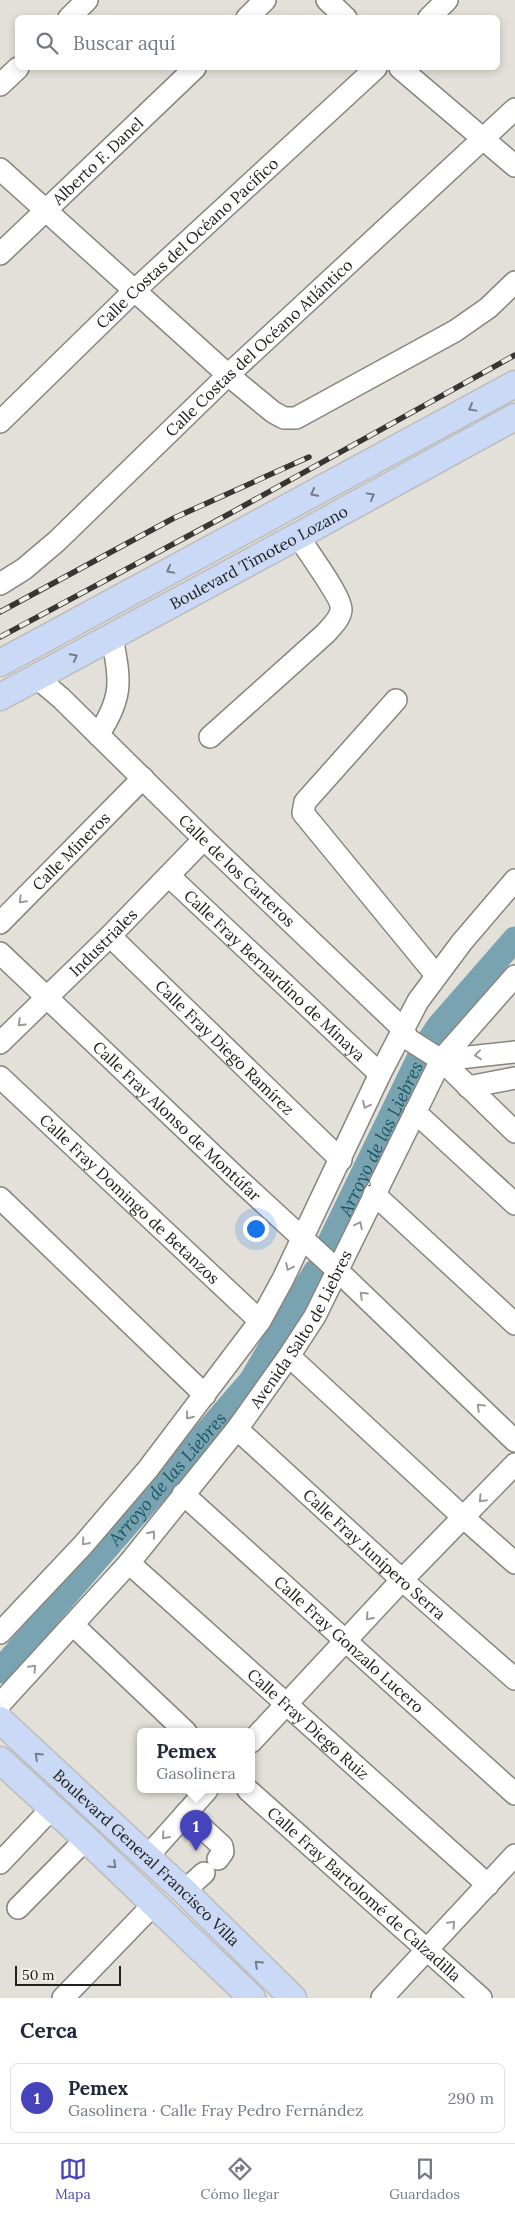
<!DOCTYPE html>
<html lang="es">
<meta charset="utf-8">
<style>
:root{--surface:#fff;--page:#f2f2f3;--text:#1f2937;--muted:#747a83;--line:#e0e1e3;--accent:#4644ba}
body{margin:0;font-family:Lora,serif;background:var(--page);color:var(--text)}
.scale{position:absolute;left:15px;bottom:12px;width:106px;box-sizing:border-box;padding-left:5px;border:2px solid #22211e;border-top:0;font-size:14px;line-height:18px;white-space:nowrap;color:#22211e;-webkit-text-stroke:4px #f0ede6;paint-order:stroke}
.you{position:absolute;left:255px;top:1228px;width:18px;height:18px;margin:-12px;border:4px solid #fff;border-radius:50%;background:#1a73e8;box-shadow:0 0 0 8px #1a73e833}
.badge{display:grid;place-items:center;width:32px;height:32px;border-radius:50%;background:var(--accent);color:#fff;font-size:16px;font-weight:700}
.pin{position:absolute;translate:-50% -41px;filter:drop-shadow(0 1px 2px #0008)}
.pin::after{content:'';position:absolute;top:26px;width:18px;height:15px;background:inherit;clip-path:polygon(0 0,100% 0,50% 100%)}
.popup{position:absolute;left:137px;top:1728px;width:118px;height:65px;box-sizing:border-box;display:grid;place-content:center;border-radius:8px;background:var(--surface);filter:drop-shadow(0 1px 4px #0005);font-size:16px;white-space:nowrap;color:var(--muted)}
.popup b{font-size:19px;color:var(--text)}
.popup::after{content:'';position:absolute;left:50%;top:100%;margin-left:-10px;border:10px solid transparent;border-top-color:var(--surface)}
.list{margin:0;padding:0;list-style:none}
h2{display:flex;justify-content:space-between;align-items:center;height:65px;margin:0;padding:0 20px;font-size:21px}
h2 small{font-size:16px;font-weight:400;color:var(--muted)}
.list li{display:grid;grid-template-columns:32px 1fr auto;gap:15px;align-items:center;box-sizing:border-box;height:70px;margin:0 10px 10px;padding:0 10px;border:1px solid var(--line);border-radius:8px}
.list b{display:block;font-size:19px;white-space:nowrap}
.list p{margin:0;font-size:16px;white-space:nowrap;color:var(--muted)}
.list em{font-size:16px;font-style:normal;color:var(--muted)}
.icon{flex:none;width:28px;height:28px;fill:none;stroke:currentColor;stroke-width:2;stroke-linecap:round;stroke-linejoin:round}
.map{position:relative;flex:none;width:515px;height:1998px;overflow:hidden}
.search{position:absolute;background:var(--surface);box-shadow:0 2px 8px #0003;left:15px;right:15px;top:15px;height:55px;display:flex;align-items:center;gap:12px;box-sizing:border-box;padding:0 18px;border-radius:8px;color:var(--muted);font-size:19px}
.sheet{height:145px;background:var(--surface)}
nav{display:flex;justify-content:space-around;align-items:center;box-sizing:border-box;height:70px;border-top:1px solid var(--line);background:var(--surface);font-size:14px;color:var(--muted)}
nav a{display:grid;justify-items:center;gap:2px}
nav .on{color:var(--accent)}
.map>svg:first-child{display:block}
</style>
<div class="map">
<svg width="515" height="1998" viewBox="0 0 515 1998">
<rect width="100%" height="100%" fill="#e3e0d9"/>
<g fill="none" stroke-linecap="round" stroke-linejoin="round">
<!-- river -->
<g stroke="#79a3b0" stroke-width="25">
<polyline points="427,1044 439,1026 515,939"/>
<path id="s1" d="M326,1250l95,-196"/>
<path id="s2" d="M0,1671l251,-290 64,-109"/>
</g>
<defs>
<g id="minor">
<polyline points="327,0 346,18"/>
<polyline points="69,18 87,0"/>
<polyline points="247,18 265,0"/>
<polyline points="429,18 447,0"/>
<polyline points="400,68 515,166"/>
<polyline points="0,85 18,68"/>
<polyline points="0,169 228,375 273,412 284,418 296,418 455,331 488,308 515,282"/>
<path id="s3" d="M0,254l195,-186"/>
<path id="s4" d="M0,422l135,-132 241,-222"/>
<path id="s5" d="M0,584l24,-15 33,-28 171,-166 287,-266"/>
<path id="s6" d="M36,677l25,21 143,141 199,190 5,10 33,21 74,72"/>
<polyline points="396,700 305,802 303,813 436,975"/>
<path d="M98,735c26,-39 22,-55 14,-98"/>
<path d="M210,737l116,-104c6,-7 14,-14 15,-23 2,-11 -35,-61 -43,-74"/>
<path id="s7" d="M169,876l211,198"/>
<path id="s8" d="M0,923l143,-145"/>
<path id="s9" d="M110,936l231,224"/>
<path id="s10" d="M0,953l239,227 98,90 178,171"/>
<path id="s11" d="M0,1043l110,-107 94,-97"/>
<polyline points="441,1060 515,1052"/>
<path id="s12" d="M0,1077l260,244"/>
<polyline points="468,1087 515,1078"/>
<polyline points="415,1112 515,1204"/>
<polyline points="374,1194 515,1324"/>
<polyline points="0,1198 205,1395"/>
<polyline points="289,1356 464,1518 515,1563"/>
<path id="s13" d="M237,1429l165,151 113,99"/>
<path id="s14" d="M183,1494l332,300"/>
<path id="s15" d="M129,1563l359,322"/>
<polyline points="73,1625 186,1732"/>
<polyline points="0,1633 83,1545 148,1469 260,1321 283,1279 380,1074 418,1001 462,942 515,880"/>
<path id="s16" d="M0,1704l129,-141 108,-134 52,-73 26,-40 126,-256 74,-84"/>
<polyline points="251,1742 402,1580 515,1464"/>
<path id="s17" d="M248,1790l233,208"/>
<polyline points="186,1813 222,1846 223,1852 218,1859"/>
<polyline points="147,1857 207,1790"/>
<polyline points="0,1863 52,1808"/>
<polyline points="184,1891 204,1873"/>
<polyline points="18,1908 86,1839"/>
<polyline points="63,1998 154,1904"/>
<polyline points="382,1998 515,1855"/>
</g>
<g id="major">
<polyline points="0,663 515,384"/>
<path id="s18" d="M0,697l298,-161 217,-119"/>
<path id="s19" d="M0,1720l184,171 109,107"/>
<polyline points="0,1760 86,1839 252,1998"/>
</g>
</defs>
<!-- minor casing -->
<use href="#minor" stroke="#87857e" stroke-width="24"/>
<!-- major casing -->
<use href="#major" stroke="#bdbcbc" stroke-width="29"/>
<!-- minor -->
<use href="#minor" stroke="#fff" stroke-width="21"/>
<!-- major -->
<use href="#major" stroke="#cad9f5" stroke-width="26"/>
<defs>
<g id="rail">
<polyline points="0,612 174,518 309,457"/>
<polyline points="0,637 229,514 515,355"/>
</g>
</defs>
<!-- rail casing -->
<use href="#rail" stroke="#373633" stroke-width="5.5"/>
<!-- rail -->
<use href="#rail" stroke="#f0ede6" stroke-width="4" stroke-dasharray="11" stroke-linecap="butt"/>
</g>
<!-- one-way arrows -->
<defs><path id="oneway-chevron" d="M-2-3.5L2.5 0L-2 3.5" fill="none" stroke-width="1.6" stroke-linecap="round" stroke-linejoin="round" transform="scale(1.25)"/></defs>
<g stroke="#767d8a">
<use href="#oneway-chevron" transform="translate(472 408) rotate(151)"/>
<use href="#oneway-chevron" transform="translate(314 493) rotate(152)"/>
<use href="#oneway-chevron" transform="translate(371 496) rotate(-29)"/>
<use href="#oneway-chevron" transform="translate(170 570) rotate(152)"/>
<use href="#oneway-chevron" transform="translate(74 657) rotate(-28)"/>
<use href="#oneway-chevron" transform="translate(38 1756) rotate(-137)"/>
<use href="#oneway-chevron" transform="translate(113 1865) rotate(44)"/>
<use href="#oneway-chevron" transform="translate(258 1964) rotate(-136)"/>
</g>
<g stroke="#9c9b9a">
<use href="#oneway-chevron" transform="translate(22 900) rotate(135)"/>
<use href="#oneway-chevron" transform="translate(21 1023) rotate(136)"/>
<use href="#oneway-chevron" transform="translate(478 1055) rotate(174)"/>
<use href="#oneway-chevron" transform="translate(366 1105) rotate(115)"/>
<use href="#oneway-chevron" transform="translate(359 1225) rotate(-64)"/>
<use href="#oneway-chevron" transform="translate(289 1267) rotate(115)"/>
<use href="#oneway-chevron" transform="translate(363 1295) rotate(-136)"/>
<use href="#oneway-chevron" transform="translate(480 1407) rotate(-136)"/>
<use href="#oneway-chevron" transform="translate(189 1416) rotate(128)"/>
<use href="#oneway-chevron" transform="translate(482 1499) rotate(133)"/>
<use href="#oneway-chevron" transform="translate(152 1534) rotate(-52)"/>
<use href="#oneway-chevron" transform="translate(85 1542) rotate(131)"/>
<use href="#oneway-chevron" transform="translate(369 1617) rotate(132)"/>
<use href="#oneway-chevron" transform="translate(33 1668) rotate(-47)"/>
<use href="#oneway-chevron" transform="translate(165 1836) rotate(132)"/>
<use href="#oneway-chevron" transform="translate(452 1924) rotate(-47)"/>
</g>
<g text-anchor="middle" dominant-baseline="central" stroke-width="4.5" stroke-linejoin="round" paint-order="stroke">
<!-- street labels -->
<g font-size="16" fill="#22211e" stroke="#f0ede6">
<text stroke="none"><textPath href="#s3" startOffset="135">Alberto F. Danel</textPath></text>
<text stroke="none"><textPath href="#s4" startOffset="259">Calle Costas del Océano Pacífico</textPath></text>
<text stroke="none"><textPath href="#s5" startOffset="351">Calle Costas del Océano Atlántico</textPath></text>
<text stroke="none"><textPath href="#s18" startOffset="294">Boulevard Timoteo Lozano</textPath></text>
<text stroke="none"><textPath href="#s8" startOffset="101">Calle Mineros</textPath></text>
<text stroke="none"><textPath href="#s6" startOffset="279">Calle de los Carteros</textPath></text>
<text stroke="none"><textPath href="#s11" startOffset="144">Industriales</textPath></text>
<text stroke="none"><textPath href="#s7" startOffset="145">Calle Fray Bernardino de Minaya</textPath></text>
<text stroke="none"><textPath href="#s9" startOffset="160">Calle Fray Diego Ramírez</textPath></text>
<text stroke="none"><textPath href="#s10" startOffset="244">Calle Fray Alonso de Montúfar</textPath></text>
<text stroke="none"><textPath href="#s12" startOffset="178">Calle Fray Domingo de Betanzos</textPath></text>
<text stroke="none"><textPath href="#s16" startOffset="482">Avenida Salto de Liebres</textPath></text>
<text stroke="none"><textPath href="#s13" startOffset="186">Calle Fray Junípero Serra</textPath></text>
<text stroke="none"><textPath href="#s14" startOffset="224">Calle Fray Gonzalo Lucero</textPath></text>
<text stroke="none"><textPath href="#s15" startOffset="241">Calle Fray Diego Ruiz</textPath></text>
<text stroke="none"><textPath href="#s19" startOffset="201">Boulevard General Francisco Villa</textPath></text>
<text stroke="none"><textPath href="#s17" startOffset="156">Calle Fray Bartolomé de Calzadilla</textPath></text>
</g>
<!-- water labels -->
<g font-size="18" font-style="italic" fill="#1b5565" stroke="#f0ede6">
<text stroke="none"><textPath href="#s1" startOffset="124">Arroyo de las Liebres</textPath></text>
<text stroke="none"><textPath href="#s2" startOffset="255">Arroyo de las Liebres</textPath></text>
</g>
</g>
</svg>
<div class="scale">50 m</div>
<div class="you"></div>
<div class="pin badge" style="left:196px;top:1851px">1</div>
<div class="popup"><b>Pemex</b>Gasolinera</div>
<div class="search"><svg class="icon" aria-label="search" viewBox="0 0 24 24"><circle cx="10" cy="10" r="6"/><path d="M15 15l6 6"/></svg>Buscar aquí</div>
</div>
<section class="sheet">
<h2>Cerca<small></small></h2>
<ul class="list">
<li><span class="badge">1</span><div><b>Pemex</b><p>Gasolinera · Calle Fray Pedro Fernández</p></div><em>290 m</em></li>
</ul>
</section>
<nav>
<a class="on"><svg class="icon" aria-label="map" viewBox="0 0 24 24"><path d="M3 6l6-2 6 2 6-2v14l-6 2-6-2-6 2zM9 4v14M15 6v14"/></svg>Mapa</a>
<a><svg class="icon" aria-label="directions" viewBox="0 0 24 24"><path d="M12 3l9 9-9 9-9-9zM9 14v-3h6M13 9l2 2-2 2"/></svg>Cómo llegar</a>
<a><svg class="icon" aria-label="saved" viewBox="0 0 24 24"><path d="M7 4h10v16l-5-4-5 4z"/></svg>Guardados</a>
</nav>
